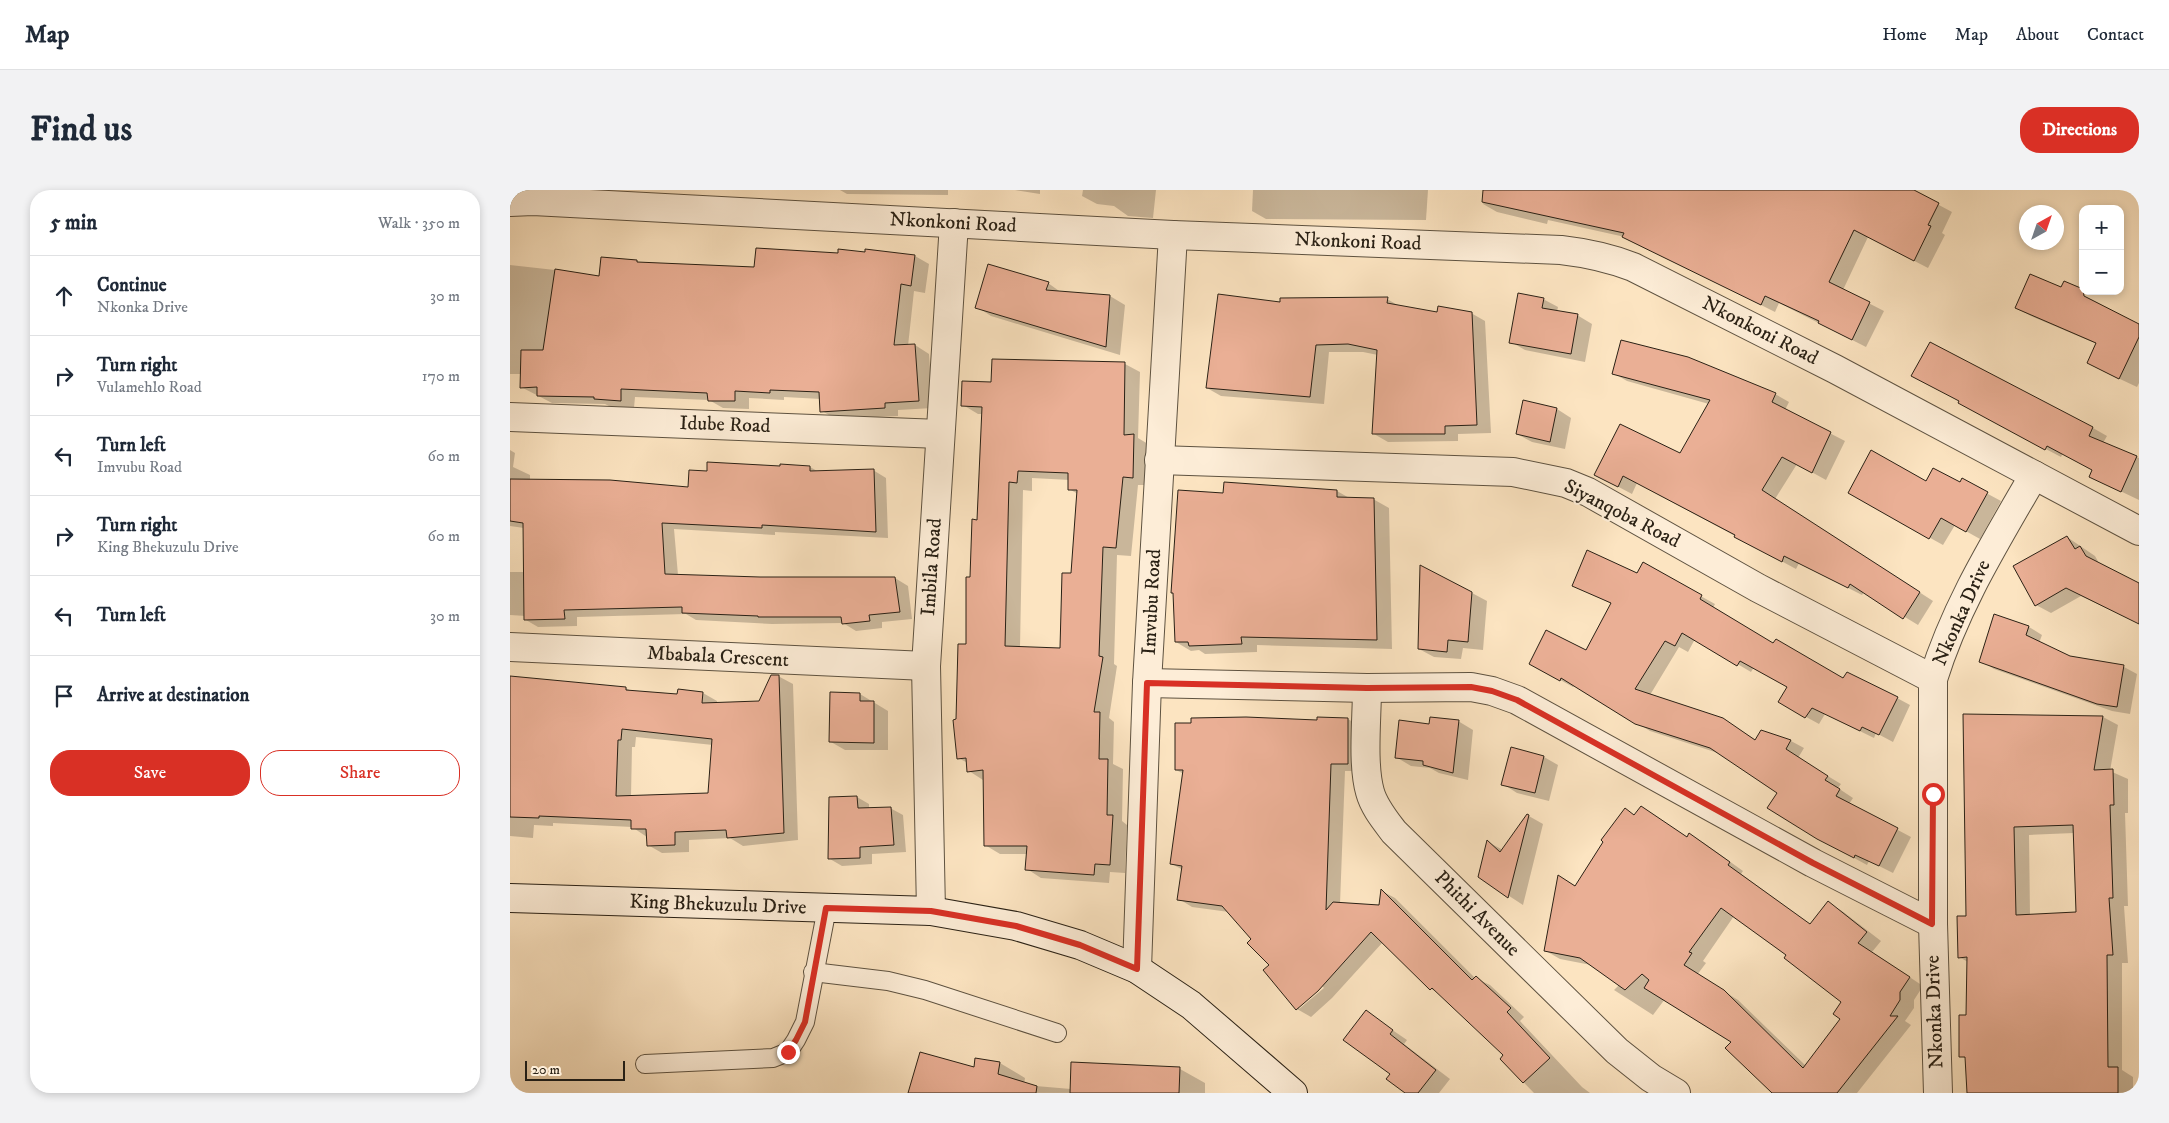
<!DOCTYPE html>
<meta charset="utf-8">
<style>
:root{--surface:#fff;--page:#f2f2f3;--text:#1f2937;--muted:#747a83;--line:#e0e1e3;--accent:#d93025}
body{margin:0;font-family:"IM FELL DW Pica",serif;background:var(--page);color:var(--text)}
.controls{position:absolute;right:15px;top:15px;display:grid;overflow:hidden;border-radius:10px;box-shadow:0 2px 8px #0003}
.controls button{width:45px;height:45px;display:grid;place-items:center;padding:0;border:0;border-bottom:1px solid var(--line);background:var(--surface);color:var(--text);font:25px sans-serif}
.compass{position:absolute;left:1509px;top:15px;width:45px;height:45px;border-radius:50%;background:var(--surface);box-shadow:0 2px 8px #0003;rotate:40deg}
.scale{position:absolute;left:15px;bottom:12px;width:100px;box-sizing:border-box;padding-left:5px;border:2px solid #2a2115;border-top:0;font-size:14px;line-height:18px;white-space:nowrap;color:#2a2115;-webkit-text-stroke:4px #fdedd7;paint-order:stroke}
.stop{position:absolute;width:15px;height:15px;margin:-11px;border:4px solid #d93025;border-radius:50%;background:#fff}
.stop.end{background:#d93025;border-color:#fff;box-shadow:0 1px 5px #0008}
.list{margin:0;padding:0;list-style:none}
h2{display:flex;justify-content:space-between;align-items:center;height:65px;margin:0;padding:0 20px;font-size:21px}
h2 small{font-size:16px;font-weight:400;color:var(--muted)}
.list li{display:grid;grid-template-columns:32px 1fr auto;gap:15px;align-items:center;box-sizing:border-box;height:80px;padding:0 20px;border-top:1px solid var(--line)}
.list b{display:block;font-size:19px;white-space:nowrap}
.list p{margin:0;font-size:16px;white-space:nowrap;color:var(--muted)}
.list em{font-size:16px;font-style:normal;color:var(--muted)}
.actions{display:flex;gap:10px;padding:15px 20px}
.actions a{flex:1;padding:11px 0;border:1px solid var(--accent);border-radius:20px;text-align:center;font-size:18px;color:var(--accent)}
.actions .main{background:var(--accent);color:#fff}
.icon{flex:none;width:28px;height:28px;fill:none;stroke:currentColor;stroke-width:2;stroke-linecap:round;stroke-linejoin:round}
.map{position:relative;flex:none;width:1629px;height:903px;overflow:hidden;border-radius:20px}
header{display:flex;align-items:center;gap:30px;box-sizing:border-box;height:70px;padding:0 25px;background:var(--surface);border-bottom:1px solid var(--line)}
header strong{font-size:24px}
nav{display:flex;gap:28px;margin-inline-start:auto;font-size:18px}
.intro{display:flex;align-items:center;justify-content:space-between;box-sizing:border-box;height:120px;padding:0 30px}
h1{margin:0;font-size:35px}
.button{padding:12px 22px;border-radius:20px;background:var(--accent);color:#fff;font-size:18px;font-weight:700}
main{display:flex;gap:30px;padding:0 30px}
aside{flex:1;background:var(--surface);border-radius:20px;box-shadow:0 2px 8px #0003}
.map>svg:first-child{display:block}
</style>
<header>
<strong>Map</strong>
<nav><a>Home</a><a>Map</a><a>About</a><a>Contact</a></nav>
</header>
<div class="intro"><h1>Find us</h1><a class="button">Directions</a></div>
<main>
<aside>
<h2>5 min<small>Walk · 350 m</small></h2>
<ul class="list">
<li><svg class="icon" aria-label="ahead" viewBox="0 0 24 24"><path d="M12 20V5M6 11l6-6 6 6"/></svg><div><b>Continue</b><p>Nkonka Drive</p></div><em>30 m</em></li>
<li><svg class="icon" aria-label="right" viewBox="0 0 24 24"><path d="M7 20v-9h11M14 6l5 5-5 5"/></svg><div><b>Turn right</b><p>Vulamehlo Road</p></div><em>170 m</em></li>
<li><svg class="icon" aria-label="left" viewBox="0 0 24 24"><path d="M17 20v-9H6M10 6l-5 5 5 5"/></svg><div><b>Turn left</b><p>Imvubu Road</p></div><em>60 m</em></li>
<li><svg class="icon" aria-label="right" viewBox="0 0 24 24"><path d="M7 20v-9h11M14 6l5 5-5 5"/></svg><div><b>Turn right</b><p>King Bhekuzulu Drive</p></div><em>60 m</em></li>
<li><svg class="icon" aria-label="left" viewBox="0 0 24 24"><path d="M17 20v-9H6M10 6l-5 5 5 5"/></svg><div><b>Turn left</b></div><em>30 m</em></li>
<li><svg class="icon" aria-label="arrive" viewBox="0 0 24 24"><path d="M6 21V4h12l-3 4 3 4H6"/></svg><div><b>Arrive at destination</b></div></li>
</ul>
<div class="actions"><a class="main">Save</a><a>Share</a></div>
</aside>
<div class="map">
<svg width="1629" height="903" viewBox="0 0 1629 903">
<rect width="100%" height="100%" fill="#fce4c1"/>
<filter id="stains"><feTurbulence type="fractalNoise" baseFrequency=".004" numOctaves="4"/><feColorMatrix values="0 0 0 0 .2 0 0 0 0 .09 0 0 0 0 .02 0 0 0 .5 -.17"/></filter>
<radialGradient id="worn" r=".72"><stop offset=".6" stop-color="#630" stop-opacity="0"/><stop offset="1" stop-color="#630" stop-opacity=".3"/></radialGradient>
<!-- shadow -->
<g fill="#0003" fill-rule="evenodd">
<polygon points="330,0 438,0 438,5 337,4"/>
<polygon points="505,0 530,0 530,4"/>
<polygon points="573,0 646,0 643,28 618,26 604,16 587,14 572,6"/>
<polygon points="743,0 918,0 916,30 756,29 742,21"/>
<polygon points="976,0 1401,0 1442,22 1432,43 1435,45 1418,78 1358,47 1333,100 1374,121 1356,157 1269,113 1265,122 1115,47 1038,30 1037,34 987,22 973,14"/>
<polygon points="329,64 405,66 419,74 415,103 404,101 398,156 405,155 419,164 423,218 388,220 388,226 326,229 312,221 311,209 274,207 274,210 239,208 239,219 213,218 199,210 125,207 124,218 99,216 95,214 42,213 11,197 12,184 0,184 0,75 54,81 65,145 127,71 131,74 246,78"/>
<polygon points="538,93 552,103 600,106 615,115 610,165 481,126 467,117"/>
<polygon points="877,109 891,117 928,123 961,123 975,131 981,243 948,244 948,251 878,252 864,244 868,165 853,162 819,162 814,214 711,206 697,198 772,114"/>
<polygon points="1033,109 1048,117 1047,122 1067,125 1082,134 1075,172 1015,160 1001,152"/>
<polygon points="1506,118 1629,135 1629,193 1627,197 1593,181 1587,154 1521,126"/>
<polygon points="1420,154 1583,238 1597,246 1593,253 1629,268 1629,310 1581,287 1584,280 1553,263 1551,267 1464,221 1451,211"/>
<path d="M615,174l15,8 -2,66 10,6 -1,41h-9l-7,71 -14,-1 -3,109 3,2 -8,52 5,4 -1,42 10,5 -1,52 5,4 -2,48 -15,-1 -1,11 -68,-5 -14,-9 1,-15h-28l-15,-9 -2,-65 -14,-9 -1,-8 -10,-5 -1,-37 10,-76 11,-124 5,-107h-5l-15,-9 29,-22zM522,288l38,2 -1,9 9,5 -6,80 -11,75 -41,-2 3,-157 9,1z"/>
<polygon points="1103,183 1265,204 1279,212 1275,220 1335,251 1316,290 1287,274 1265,309 1423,411 1408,435 1354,402 1352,405 1289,373 1286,379 1127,293 1122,304 1086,285 1170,265 1199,214 1117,191"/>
<polygon points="1014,212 1047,219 1061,228 1055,259 1022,252 1007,244"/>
<polygon points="0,260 5,263 3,277 20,285 20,290 180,298 198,282 300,277 309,282 363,280 376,288 378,348 265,342 265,345 164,339 168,385 250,388 385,388 398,396 402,429 372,432 372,438 346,441 333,433 262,434 186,430 176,424 67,427 67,436 28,437 16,430 16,426 0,425 0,382 16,382 14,338 0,336"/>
<polygon points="1452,290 1491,311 1470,349 1445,335 1433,355 1339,303 1417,292 1450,294"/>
<polygon points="827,301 841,309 863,309 879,318 882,459 747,455 747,462 695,464 689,460 681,461 666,452 664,404 662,403 714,305"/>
<polygon points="1557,347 1585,366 1590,375 1629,394 1628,433 1571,406 1541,423 1526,415"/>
<polygon points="1133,374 1205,414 1203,418 1264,455 1334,490 1387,508 1400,515 1383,552 1366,543 1364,548 1315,524 1309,534 1269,512 1278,497 1244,477 1241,482 1185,449 1178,462 1169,457 1140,505 1212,529 1246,550 1252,541 1281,551 1294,558 1288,568 1331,594 1328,598 1343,608 1339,614 1401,647 1383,683 1359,671 1357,675 1309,649 1268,603 1211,564 1140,541 1065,495 1063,497 1034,481 1076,462 1102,414 1063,395 1128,384"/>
<polygon points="962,403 977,411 973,460 953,458 951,469 924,467 909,459"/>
<polygon points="1485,425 1519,437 1532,445 1529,453 1559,467 1614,477 1627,484 1620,524 1602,521 1484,479 1471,471"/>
<path d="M268,486l15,8 5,156 -55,6 -13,-8 -41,2v12l-27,1 -14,-8 -1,-8 -15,-10 -79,-4v3l-19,-1 -1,13 -23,-2v-159l116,11 5,3 47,5 25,-3 14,8v2l43,-1zM126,547l77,8 -4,49 -78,3 1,-50h3z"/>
<polygon points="350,504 378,521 378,560 335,560 321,552"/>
<path d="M1454,525l139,2 15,8 -8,46 18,8v34h-3l3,93h-4l4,57h-6v107l11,7v16h-165l-1,-34 -6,-3 7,-40v-54l-9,-5 8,-40zM1564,643l3,80 -47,2 -1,-80z"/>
<path d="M838,529l13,8v44h-16l-5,133 40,2 2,-15 13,7 80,80 15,7 34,32 -4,4 62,66 8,6h-56l-33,-34 4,-4 -63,-60 -11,-6 -48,-47 -51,56 -21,19 -14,-8 -26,-44 -19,-26 -23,-27 -37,-5 -13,-8 4,-29 -11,-6 12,-90 -8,-4 142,-49zM812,796l2,2 -25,21v-4z"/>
<polygon points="948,531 963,540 958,590 929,583 920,578 901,576 886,567 921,535"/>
<polygon points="1034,567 1048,575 1039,611 1007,603 993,594"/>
<polygon points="347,607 359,614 359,619 380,618 393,625 396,662 362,664 362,674 332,676 320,669 320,609"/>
<path d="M1131,618l47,30 2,-3 14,8 39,28 -2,3 70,51 17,-22 14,8 39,30 -9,11 51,34 -9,14v8l-9,13 6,4 -54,68h-80l-44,-51 -68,-43 -12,16 -39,-25 5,-5 -28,-20 -31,-6 -14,-8 13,-75 17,11zM1224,726l54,39 54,47v17l-36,47 -68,-66 -41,-25 9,-12 -3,-2z"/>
<polygon points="1017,625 1033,634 1013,715 970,687 978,652 993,660"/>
<polygon points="856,822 897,850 894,854 940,889 929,903 898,903 882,884"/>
<polygon points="490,873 515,888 514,895 561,899 670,879 695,893 695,903 406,903 465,879"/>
</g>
<!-- building -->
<g fill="#eaaf95" stroke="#2a2115" fill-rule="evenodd">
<polygon points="973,0 1404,0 1429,13 1418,35 1421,36 1404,71 1344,40 1319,92 1360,112 1342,150 1308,133 1309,131 1255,106 1251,115 1112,47 1114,43 972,12"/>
<polygon points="246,58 328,63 328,59 355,62 355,59 405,65 401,96 391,94 384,155 405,154 409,211 375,213 375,218 310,222 309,202 260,200 260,203 225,201 225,211 198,211 197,203 111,199 111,211 84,209 84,207 27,206 27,197 10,198 11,160 33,160 45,79 89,86 91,67 127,70 127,72 244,77"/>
<polygon points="478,74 539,92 536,100 600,105 596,157 465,118"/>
<polygon points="1520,84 1551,97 1554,91 1573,99 1574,106 1629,134 1629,147 1609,189 1577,173 1586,153 1505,118"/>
<polygon points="1008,103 1034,108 1032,118 1068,124 1061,164 999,153"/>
<polygon points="708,104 770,112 770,108 878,107 877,113 927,122 928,116 962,122 967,235 935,236 935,244 862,244 867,160 838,154 806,155 800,207 696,198"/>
<polygon points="1111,150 1178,167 1266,203 1262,212 1321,242 1302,283 1272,267 1252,300 1410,402 1393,429 1340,394 1338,398 1274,366 1272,372 1224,347 1225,345 1113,286 1108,297 1084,285 1110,234 1170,263 1200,210 1102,184"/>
<polygon points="1420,152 1583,237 1579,246 1627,266 1611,302 1579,287 1582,280 1537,256 1535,260 1448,213 1449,211 1401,186"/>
<path d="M482,169l133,3 -1,73 10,-1 -1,44 -10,-1 -7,71 -13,-1 -4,109 4,1 -9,55h6l-1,47h9l-1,56h6l-3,50 -15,-1 -1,11 -69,-5 2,-24h-43l-1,-76 -16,2 -1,-14 -9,1 -4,-39 3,-1 2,-75h8v-67h4l2,-58 5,1 5,-113 -21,-1 1,-25 29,1zM508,281l50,2v17h9l-6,83h-9l-2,75 -55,-2 4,-164 8,1z"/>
<polygon points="1013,210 1047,218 1040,252 1006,244"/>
<polygon points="1361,260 1416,291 1423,278 1450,292 1452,288 1478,302 1456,342 1431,328 1419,349 1338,303"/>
<polygon points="197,272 270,276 270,274 300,276 300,281 364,279 366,342 252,335 252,338 152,333 155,384 250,387 385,387 390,422 359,425 360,431 332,434 331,427 248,427 248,426 172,423 172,417 54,420 55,429 14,430 13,333 0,331 0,289 100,290 178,297 179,280 197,281"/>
<polygon points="714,292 827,300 827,307 864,308 867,450 731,447 732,454 679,456 678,452 665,452 663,403 661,403 668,300 713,303"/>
<polygon points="1557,346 1565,359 1570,356 1576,366 1629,393 1629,434 1556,398 1525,416 1503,376"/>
<polygon points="1077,360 1127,383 1133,372 1192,405 1190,409 1263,453 1266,449 1333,488 1337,482 1388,507 1369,545 1352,537 1350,541 1302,518 1295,528 1268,512 1277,497 1230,471 1227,476 1172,443 1165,456 1155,451 1125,499 1213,528 1245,550 1251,540 1281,550 1276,559 1318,586 1315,590 1330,599 1326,606 1388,638 1369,676 1345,665 1344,668 1307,649 1257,618 1267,603 1200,558 1125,534 1051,488 1050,491 1019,474 1036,440 1076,460 1101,413 1062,396"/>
<polygon points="910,375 962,402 958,452 938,450 937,462 908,459"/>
<polygon points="1484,424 1519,436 1516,445 1560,466 1614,475 1607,517 1587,514 1469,472"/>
<path d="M261,485h8l5,158 -57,5 -1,-8 -51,2v13l-28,1 -1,-17h-15v-9l-92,-4v2l-29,-1v-141l116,11v3l51,4 1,-5 25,3 -1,11 57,-2zM112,539l90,10 -4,54 -92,3 2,-56h3z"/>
<polygon points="320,502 350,503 350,511 364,511 364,553 319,552"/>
<path d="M1453,524l140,2 -9,54 19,-1 1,36h-4l3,93h-4l4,57h-6l1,112h10v26h-151l-2,-36h-6v-42h7l1,-58 -9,1 -1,-42h9zM1563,635l3,87 -60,3 -2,-88z"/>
<polygon points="736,527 807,530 807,527 838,528 838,574 821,574 816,720 823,712 869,715 871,699 962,790 966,786 1001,818 997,822 1040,868 1013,893 990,869 993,865 922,798 920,800 861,742 808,801 786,820 753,780 759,775 737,753 741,749 712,716 667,710 672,676 660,674 673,580 665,580 665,533 681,533 681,528"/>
<polygon points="920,527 949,530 943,583 913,575 913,571 885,568 889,530 919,534"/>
<polygon points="1001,557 1034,566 1025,603 991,595"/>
<polygon points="347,606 348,618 381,617 384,655 350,657 350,668 318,669 319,607"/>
<path d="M1131,616l46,31 2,-4 41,29 -2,3 82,59 18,-23 39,31 -9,11 52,34 -10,15v8l-10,16h8l-61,77h-65l-47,-45 6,-6 -87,-54 5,-8 -7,-6 -17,16 -45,-32 -36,-7 14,-76 17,11 28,-44 -2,-2 24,-32 9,7zM1211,718l65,47 -2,3 57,44 -8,12 7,5 -37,49 -79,-78 -40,-25 8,-12 -3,-1z"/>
<polygon points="1017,624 1019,625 998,708 968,687 977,650 990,662"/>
<polygon points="856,820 883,840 880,844 926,880 908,903 895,903 876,889 880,884 833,850"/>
<polygon points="410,862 464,877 465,868 490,872 488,884 527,896 526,903 398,903"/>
<polygon points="561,872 670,877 669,903 560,903"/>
</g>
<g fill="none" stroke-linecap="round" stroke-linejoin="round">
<defs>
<g id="lane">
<polyline points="303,782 378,791 415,800 547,843"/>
<polyline points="135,874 263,868 278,862 286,850 295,832 317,718"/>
</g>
<g id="street">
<path d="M0,12l23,-1 640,34 388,15c26,3 49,8 72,17l202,102 304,162"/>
<polyline points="0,227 430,244"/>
<polyline points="649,270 1003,282 1056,293 1078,302 1248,398 1423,489"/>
<polyline points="0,457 416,476"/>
<polyline points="637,493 857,498 961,497 982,501 1007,510 1303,673 1423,734"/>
<path d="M857,498c0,30 -5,76 3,104 4,15 15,28 24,40l223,219 34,27 25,15"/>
<polyline points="421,721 416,476 444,33"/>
<polyline points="627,779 637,493 663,45"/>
<path d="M1428,903l-5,-169v-245c23,-74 62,-136 101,-204"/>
</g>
<polyline id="secondary" points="0,708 421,721 506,736 570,755 627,779 681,815 783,903"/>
</defs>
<!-- lane casing -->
<use href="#lane" stroke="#5e5240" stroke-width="20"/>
<!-- street casing -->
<use href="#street" stroke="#5e5240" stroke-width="30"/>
<!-- secondary casing -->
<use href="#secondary" stroke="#2a2115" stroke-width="30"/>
<!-- lane -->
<use href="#lane" stroke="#fdedd7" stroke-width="18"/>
<!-- street -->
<use href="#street" stroke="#fdedd7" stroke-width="28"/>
<!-- secondary -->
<use href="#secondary" stroke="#fdedd7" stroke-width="28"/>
</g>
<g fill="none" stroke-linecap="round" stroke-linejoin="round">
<!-- route -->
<polyline stroke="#d93025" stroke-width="6" points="278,862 286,850 295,832 316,718 421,721 506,736 570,755 627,779 637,493 857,498 961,497 982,501 1007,510 1303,673 1422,734 1423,604"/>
</g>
<g text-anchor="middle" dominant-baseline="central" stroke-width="4.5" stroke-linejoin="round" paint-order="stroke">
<!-- street labels -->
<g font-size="20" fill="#2a2115" stroke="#fdedd7">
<text transform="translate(443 33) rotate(3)">Nkonkoni Road</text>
<text transform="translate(848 52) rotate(2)">Nkonkoni Road</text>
<text transform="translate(1250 141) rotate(27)">Nkonkoni Road</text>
<text transform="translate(215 235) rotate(2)">Idube Road</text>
<text transform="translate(1112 324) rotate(27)">Siyanqoba Road</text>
<text transform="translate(422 377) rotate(-86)">Imbila Road</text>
<text transform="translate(642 412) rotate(-87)">Imvubu Road</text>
<text transform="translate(1452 423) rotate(-66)">Nkonka Drive</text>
<text transform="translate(208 467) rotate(3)">Mbabala Crescent</text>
<text transform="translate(208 715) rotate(2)">King Bhekuzulu Drive</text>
<text transform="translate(967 724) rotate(45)">Phithi Avenue</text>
<text transform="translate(1425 822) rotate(-92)">Nkonka Drive</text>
</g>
</g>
<rect width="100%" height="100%" filter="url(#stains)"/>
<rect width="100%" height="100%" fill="url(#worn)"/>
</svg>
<div class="controls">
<button>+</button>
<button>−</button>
</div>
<svg class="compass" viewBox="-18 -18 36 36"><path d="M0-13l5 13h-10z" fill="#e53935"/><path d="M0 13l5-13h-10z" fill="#747a83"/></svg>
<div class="scale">20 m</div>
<div class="stop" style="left:1423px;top:604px"></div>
<div class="stop end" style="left:278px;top:862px"></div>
</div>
</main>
